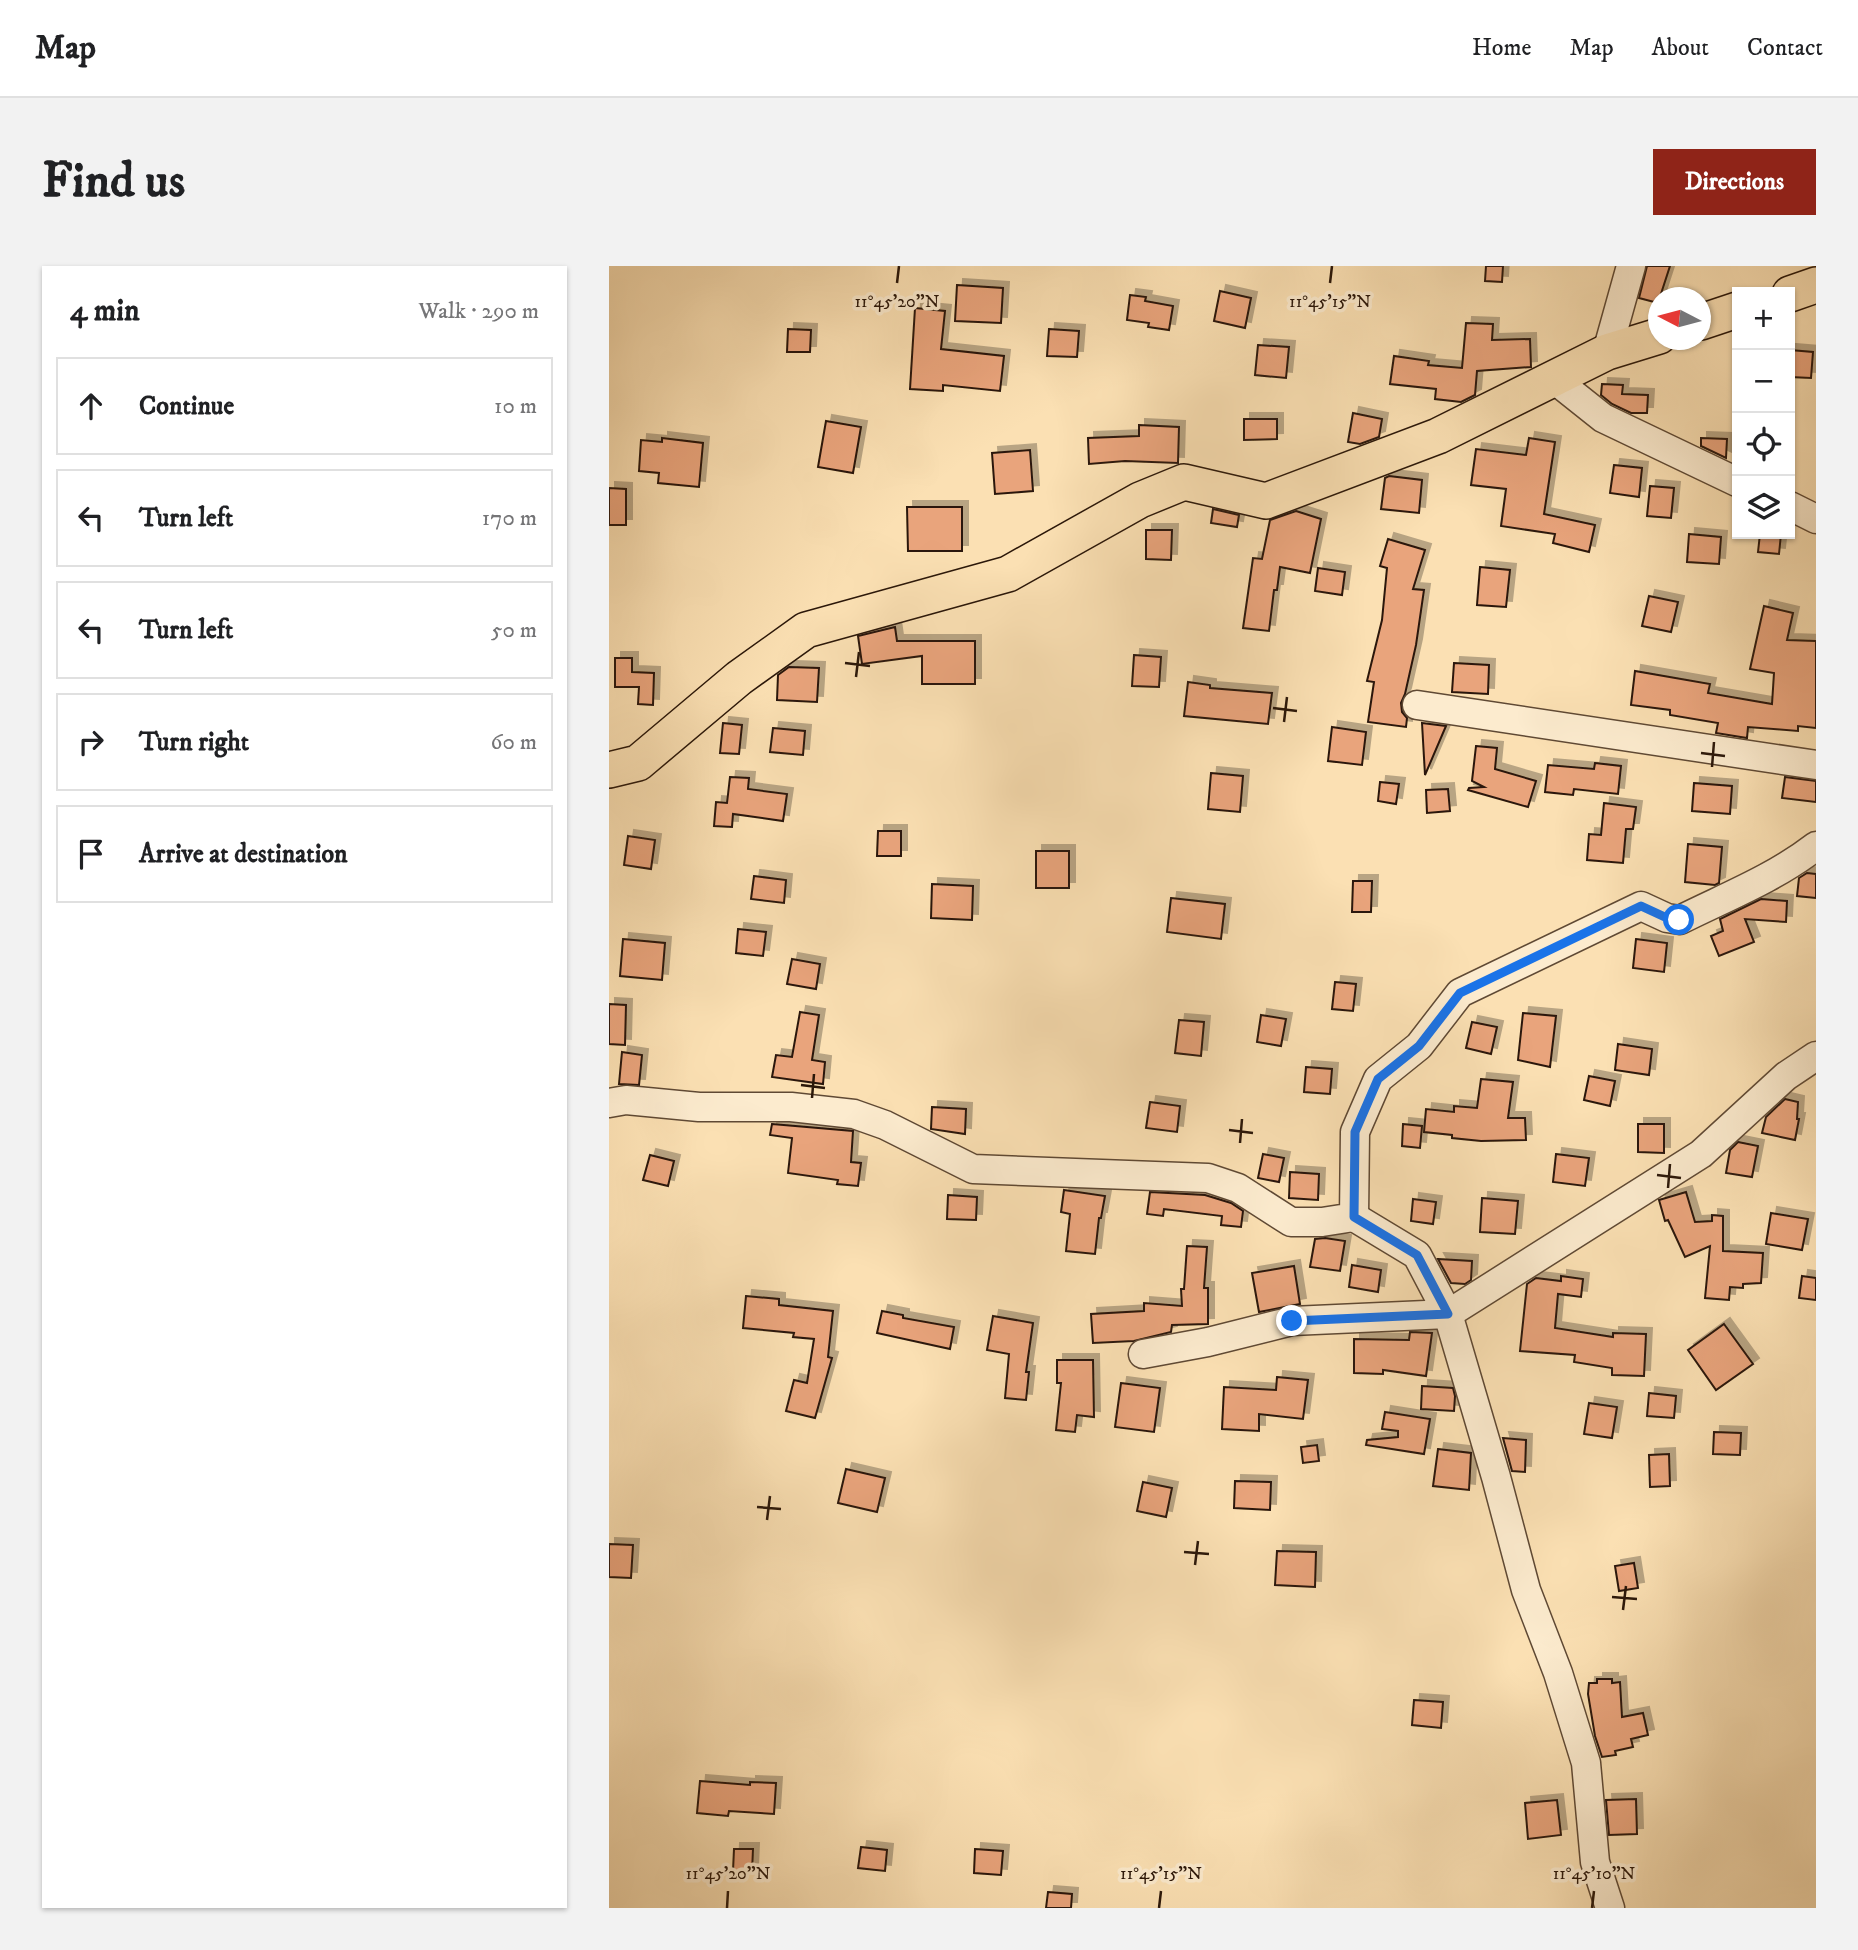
<!DOCTYPE html>
<meta charset="utf-8">
<style>
:root{--surface:#fff;--page:#f2f2f2;--text:#202124;--muted:#757577;--line:#e0e0e0;--accent:#8f2418}
body{margin:0;font-family:"IM FELL DW Pica",serif;background:var(--page);color:var(--text)}
.controls{position:absolute;right:21px;top:21px;display:grid;overflow:hidden;border-radius:0px;box-shadow:0 2px 5px #0004}
.controls button{width:63px;height:63px;display:grid;place-items:center;padding:0;border:0;border-bottom:2px solid var(--line);background:var(--surface);color:var(--text);font:35px sans-serif}
.compass{position:absolute;left:1039px;top:21px;width:63px;height:63px;border-radius:50%;background:var(--surface);box-shadow:0 2px 5px #0004;rotate:276deg}
.stop{position:absolute;width:21px;height:21px;margin:-16px;border:5px solid #1a73e8;border-radius:50%;background:#fff}
.stop.end{background:#1a73e8;border-color:#fff;box-shadow:0 2px 7px #0008}
.list{margin:0;padding:0;list-style:none}
h2{display:flex;justify-content:space-between;align-items:center;height:91px;margin:0;padding:0 28px;font-size:30px}
h2 small{font-size:23px;font-weight:400;color:var(--muted)}
.list li{display:grid;grid-template-columns:46px 1fr auto;gap:21px;align-items:center;box-sizing:border-box;height:98px;margin:0 14px 14px;padding:0 14px;border:2px solid var(--line);border-radius:0px}
.list b{display:block;font-size:26px;white-space:nowrap}
.list em{font-size:23px;font-style:normal;color:var(--muted)}
.icon{flex:none;width:38px;height:38px;fill:none;stroke:currentColor;stroke-width:2;stroke-linecap:round;stroke-linejoin:round}
.map{position:relative;flex:none;width:1207px;height:1642px;overflow:hidden;border-radius:0px}
header{display:flex;align-items:center;gap:42px;box-sizing:border-box;height:98px;padding:0 35px;background:var(--surface);border-bottom:2px solid var(--line)}
header strong{font-size:33px}
nav{display:flex;gap:38px;margin-inline-start:auto;font-size:24px}
.intro{display:flex;align-items:center;justify-content:space-between;box-sizing:border-box;height:168px;padding:0 42px}
h1{margin:0;font-size:49px}
.button{padding:18px 32px;border-radius:0px;background:var(--accent);color:#fff;font-size:24px;font-weight:700}
main{display:flex;gap:42px;padding:0 42px}
aside{flex:1;background:var(--surface);border-radius:0px;box-shadow:0 2px 5px #0004}
.map>svg:first-child{display:block}
</style>
<header>
<strong>Map</strong>
<nav><a>Home</a><a>Map</a><a>About</a><a>Contact</a></nav>
</header>
<div class="intro"><h1>Find us</h1><a class="button">Directions</a></div>
<main>
<aside>
<h2>4 min<small>Walk · 290 m</small></h2>
<ul class="list">
<li><svg class="icon" aria-label="ahead" viewBox="0 0 24 24"><path d="M12 20V5M6 11l6-6 6 6"/></svg><div><b>Continue</b></div><em>10 m</em></li>
<li><svg class="icon" aria-label="left" viewBox="0 0 24 24"><path d="M17 20v-9H6M10 6l-5 5 5 5"/></svg><div><b>Turn left</b></div><em>170 m</em></li>
<li><svg class="icon" aria-label="left" viewBox="0 0 24 24"><path d="M17 20v-9H6M10 6l-5 5 5 5"/></svg><div><b>Turn left</b></div><em>50 m</em></li>
<li><svg class="icon" aria-label="right" viewBox="0 0 24 24"><path d="M7 20v-9h11M14 6l5 5-5 5"/></svg><div><b>Turn right</b></div><em>60 m</em></li>
<li><svg class="icon" aria-label="arrive" viewBox="0 0 24 24"><path d="M6 21V4h12l-3 4 3 4H6"/></svg><div><b>Arrive at destination</b></div></li>
</ul>
</aside>
<div class="map">
<svg width="1207" height="1642" viewBox="0 0 1207 1642">
<defs>
<filter id="shadow"><feDropShadow dx="6" dy="-6" stdDeviation="0" flood-color="#0004"/></filter>
</defs>
<rect width="100%" height="100%" fill="#fbe0b3"/>
<filter id="stains"><feTurbulence type="fractalNoise" baseFrequency=".00286" numOctaves="4"/><feColorMatrix values="0 0 0 0 .2 0 0 0 0 .09 0 0 0 0 .02 0 0 0 .5 -.17"/></filter>
<radialGradient id="worn" r=".72"><stop offset=".6" stop-color="#630" stop-opacity="0"/><stop offset="1" stop-color="#630" stop-opacity=".3"/></radialGradient>
<!-- building -->
<g fill="#e9a47c" stroke="#2b1709" stroke-width="2" filter="url(#shadow)">
<polygon points="877,0 894,0 893,16 876,15"/>
<polygon points="1038,0 1061,0 1049,37 1030,32"/>
<polygon points="348,19 394,22 392,57 346,55"/>
<polygon points="611,25 642,32 636,62 605,55"/>
<polygon points="521,29 537,31 536,35 564,40 560,64 539,61 540,57 518,54"/>
<polygon points="306,42 336,45 332,83 395,90 391,125 334,119 334,125 301,123"/>
<polygon points="857,57 884,58 883,74 921,73 922,101 868,105 866,129 852,136 826,133 827,123 781,118 785,90 820,95 819,99 853,102"/>
<polygon points="179,63 202,64 201,86 178,86"/>
<polygon points="440,63 470,65 468,91 438,90"/>
<polygon points="649,79 680,81 677,112 646,109"/>
<polygon points="1181,84 1204,86 1202,112 1181,111"/>
<polygon points="993,118 1014,119 1013,128 1039,129 1038,147 1022,147 1003,138 992,129"/>
<polygon points="744,147 773,153 770,171 751,178 739,176"/>
<polygon points="635,153 668,153 668,173 635,174"/>
<polygon points="217,155 252,161 244,207 209,201"/>
<polygon points="530,159 570,161 569,197 516,195 480,198 479,172 530,170"/>
<polygon points="53,172 94,177 90,221 49,217 50,207 30,205 32,174 53,176"/>
<polygon points="920,172 946,176 935,248 986,259 980,286 944,277 946,268 892,260 897,223 862,219 867,183 917,189"/>
<polygon points="1092,172 1118,173 1117,192 1092,180"/>
<polygon points="421,184 424,225 386,228 383,187"/>
<polygon points="1005,199 1033,202 1030,231 1001,227"/>
<polygon points="780,210 813,214 810,247 772,243 776,212"/>
<polygon points="1041,220 1065,222 1062,252 1038,250"/>
<polygon points="0,222 17,223 17,259 0,259"/>
<polygon points="298,241 353,241 353,285 299,285"/>
<polygon points="604,243 630,249 628,261 602,257"/>
<polygon points="687,245 712,253 701,307 671,301 668,324 665,324 660,365 634,362 644,292 653,293 661,254"/>
<polygon points="537,264 563,264 562,294 537,293"/>
<polygon points="1080,268 1112,271 1110,298 1078,296"/>
<polygon points="1151,268 1172,268 1170,288 1149,286"/>
<polygon points="779,273 816,284 804,323 815,324 807,379 796,428 792,437 793,446 798,452 797,461 759,456 765,416 758,415 773,354 778,302 771,300"/>
<polygon points="871,301 901,304 897,341 868,339"/>
<polygon points="709,302 736,306 733,329 706,325"/>
<polygon points="1040,330 1069,336 1062,366 1033,360"/>
<polygon points="1155,340 1184,347 1178,374 1207,375 1207,462 1189,460 1189,465 1139,461 1138,472 1107,467 1109,457 1061,449 1061,444 1022,439 1026,405 1101,418 1099,427 1163,438 1165,407 1141,403"/>
<polygon points="286,361 288,375 366,375 366,418 313,418 313,390 253,398 249,370"/>
<polygon points="525,389 552,391 550,421 523,420"/>
<polygon points="6,392 23,392 23,406 45,407 44,439 29,438 30,421 6,421"/>
<polygon points="845,397 880,399 879,428 843,426"/>
<polygon points="180,401 210,402 208,436 168,434 169,409"/>
<polygon points="579,416 601,419 601,422 663,427 659,458 575,450"/>
<polygon points="114,457 133,459 130,488 111,487"/>
<polygon points="813,457 837,460 816,509"/>
<polygon points="723,461 757,466 753,499 719,495"/>
<polygon points="164,462 196,465 194,489 161,486"/>
<polygon points="867,480 888,482 886,503 927,515 919,541 859,524 860,522 875,521 863,515"/>
<polygon points="986,497 1012,500 1009,528 965,523 964,529 936,526 939,499 985,503"/>
<polygon points="602,507 634,510 631,546 599,543"/>
<polygon points="121,511 140,512 139,523 178,528 174,555 124,548 123,561 105,560 107,536 118,537"/>
<polygon points="1176,511 1207,515 1207,536 1173,532"/>
<polygon points="771,516 790,518 787,538 769,535"/>
<polygon points="1085,517 1123,520 1121,548 1083,545"/>
<polygon points="839,523 841,545 818,547 817,524"/>
<polygon points="995,537 1027,541 1024,563 1017,563 1014,597 978,594 980,568 992,569"/>
<polygon points="269,565 292,565 292,590 268,590"/>
<polygon points="19,570 46,574 42,603 15,599"/>
<polygon points="1079,578 1113,581 1110,617 1106,619 1076,616"/>
<rect x="427" y="585" width="33" height="37"/>
<polygon points="1198,607 1207,608 1207,632 1188,630 1190,612"/>
<polygon points="145,610 177,614 175,637 142,633"/>
<polygon points="744,615 763,615 762,646 743,646"/>
<polygon points="323,618 364,620 363,654 322,652"/>
<polygon points="562,632 616,638 612,673 558,666"/>
<polygon points="1152,633 1178,635 1177,656 1136,653 1145,676 1110,690 1102,670 1114,665 1111,653"/>
<polygon points="129,663 157,666 154,690 127,687"/>
<polygon points="14,673 56,677 53,714 11,710"/>
<polygon points="1027,673 1058,677 1055,706 1024,702"/>
<polygon points="183,693 211,698 207,723 178,718"/>
<polygon points="726,716 747,718 744,745 723,743"/>
<polygon points="0,738 17,739 16,779 0,778"/>
<polygon points="191,746 210,749 203,794 216,796 214,818 163,811 167,789 183,791"/>
<polygon points="914,747 947,750 941,801 909,794"/>
<polygon points="652,749 677,753 672,780 648,776"/>
<polygon points="570,754 595,756 592,790 566,787"/>
<polygon points="863,756 888,761 882,788 857,782"/>
<polygon points="1009,778 1043,783 1040,809 1006,804"/>
<polygon points="13,786 33,789 30,819 10,818"/>
<polygon points="697,801 723,803 721,828 695,826"/>
<polygon points="980,810 1006,815 1001,840 975,834"/>
<polygon points="872,813 904,816 899,852 916,852 917,874 872,875 843,872 843,869 815,866 817,843 845,846 845,840 868,842"/>
<polygon points="1176,833 1189,836 1188,853 1190,853 1186,874 1153,867 1157,851"/>
<polygon points="541,836 571,840 568,866 537,862"/>
<polygon points="323,841 357,843 356,868 322,863"/>
<polygon points="163,858 244,865 242,896 252,897 249,920 228,918 229,914 179,907 183,872 161,869"/>
<polygon points="794,858 813,860 811,882 793,880"/>
<polygon points="1029,858 1055,858 1055,887 1029,886"/>
<polygon points="1129,876 1149,880 1143,911 1117,907 1121,884"/>
<polygon points="654,888 675,892 670,916 649,912"/>
<polygon points="947,888 980,892 976,920 944,916"/>
<polygon points="41,889 65,895 59,920 34,914"/>
<polygon points="681,906 710,908 709,934 680,932"/>
<polygon points="455,924 496,930 492,952 490,952 486,988 457,985 461,948 452,946"/>
<polygon points="541,926 596,929 622,937 634,945 632,961 612,959 613,950 555,943 554,950 538,948"/>
<polygon points="1077,926 1086,956 1103,955 1103,949 1114,950 1114,985 1154,987 1152,1017 1134,1018 1134,1022 1121,1021 1120,1034 1096,1032 1101,980 1076,991 1059,954 1056,955 1050,934"/>
<polygon points="339,929 368,931 367,954 338,953"/>
<polygon points="873,932 909,935 906,968 871,966"/>
<polygon points="804,933 827,936 824,958 802,955"/>
<polygon points="1162,947 1199,953 1193,984 1157,978"/>
<polygon points="716,972 736,975 731,1005 701,1001 706,973"/>
<polygon points="578,980 598,981 595,1022 599,1022 599,1058 563,1059 562,1066 525,1075 484,1077 482,1048 535,1045 535,1037 573,1040 572,1023 575,1023"/>
<polygon points="829,993 863,995 862,1014 856,1018 842,1017"/>
<polygon points="743,999 772,1004 769,1026 740,1021"/>
<polygon points="685,1000 691,1038 650,1046 643,1007"/>
<polygon points="952,1010 974,1013 972,1031 949,1028 946,1062 1004,1071 1004,1067 1037,1068 1035,1110 1003,1109 1003,1102 965,1096 966,1089 911,1085 918,1018 927,1012 952,1015"/>
<polygon points="1193,1010 1207,1012 1207,1034 1190,1032"/>
<polygon points="137,1030 170,1033 170,1039 224,1045 219,1091 223,1092 206,1152 177,1145 185,1114 198,1117 205,1073 184,1071 185,1067 134,1062"/>
<polygon points="273,1045 294,1049 294,1052 345,1061 341,1083 268,1067"/>
<polygon points="384,1050 424,1057 417,1106 420,1106 417,1134 396,1132 400,1088 378,1084"/>
<polygon points="1115,1058 1144,1098 1107,1124 1079,1084"/>
<polygon points="801,1066 823,1067 817,1110 774,1104 774,1108 745,1107 745,1073 800,1074"/>
<polygon points="448,1094 484,1094 485,1151 468,1149 466,1166 447,1164 452,1117 448,1117"/>
<polygon points="668,1111 699,1114 694,1153 650,1148 650,1165 613,1163 615,1121 667,1124"/>
<polygon points="512,1117 551,1122 545,1166 506,1161"/>
<polygon points="813,1120 844,1122 846,1130 845,1145 812,1143"/>
<polygon points="1040,1127 1067,1130 1065,1152 1038,1150"/>
<polygon points="980,1137 1008,1141 1003,1172 975,1168"/>
<polygon points="776,1146 821,1153 815,1188 757,1179 758,1174 789,1171 789,1165 773,1163"/>
<polygon points="1105,1166 1132,1167 1131,1189 1104,1188"/>
<polygon points="894,1172 917,1174 916,1206 903,1205"/>
<polygon points="708,1179 710,1195 694,1197 692,1181"/>
<polygon points="829,1183 862,1187 860,1224 824,1220"/>
<polygon points="1060,1188 1061,1220 1041,1221 1040,1189"/>
<polygon points="237,1203 276,1212 268,1246 229,1237"/>
<polygon points="626,1215 662,1216 661,1244 625,1242"/>
<polygon points="534,1216 563,1222 557,1251 528,1245"/>
<polygon points="0,1278 24,1279 22,1312 0,1311"/>
<polygon points="668,1285 707,1286 706,1321 666,1319"/>
<polygon points="1025,1297 1029,1322 1010,1325 1006,1300"/>
<polygon points="988,1413 1003,1413 1003,1417 1011,1416 1013,1451 1034,1447 1039,1469 1022,1473 1024,1481 1006,1485 1007,1489 993,1491 986,1470 979,1428 980,1417 988,1417"/>
<polygon points="805,1434 834,1436 832,1462 803,1459"/>
<polygon points="91,1515 141,1519 141,1516 167,1517 165,1548 120,1545 119,1550 88,1547"/>
<polygon points="1027,1533 1028,1568 1000,1569 997,1534"/>
<polygon points="948,1534 952,1569 919,1573 916,1537"/>
<polygon points="252,1581 278,1584 276,1605 249,1602"/>
<polygon points="125,1583 144,1583 143,1606 124,1605"/>
<polygon points="366,1583 394,1585 392,1609 365,1607"/>
<polygon points="439,1626 463,1628 462,1642 437,1642"/>
</g>
<g fill="none" stroke-linecap="round" stroke-linejoin="round">
<defs>
<g id="minor">
<polyline points="998,86 1022,0"/>
<polyline points="945,113 994,152 1128,216"/>
<polyline points="1181,240 1207,253"/>
<polyline points="808,439 1207,499"/>
<path d="M0,837l17,-3 73,7h92l63,7 31,11 88,44 235,9 30,10 53,34h31l32,-5 1,-85 23,-53 41,-33 41,-53 181,-87 26,12 13,2c48,-24 93,-41 136,-74"/>
<polyline points="745,951 808,989 839,1048 887,1211 917,1324 949,1407 977,1497 986,1596 1001,1642"/>
<polyline points="534,1088 599,1076 683,1055 839,1048 1092,888 1177,810 1207,790"/>
</g>
<g id="major">
<polyline points="1181,28 1207,19"/>
<polyline points="1092,56 1128,44"/>
<polyline points="0,504 29,497 130,412 197,364 399,308 531,234 575,216 657,235 829,170 998,86 1050,70"/>
</g>
</defs>
<!-- minor casing -->
<use href="#minor" stroke="#5f4934" stroke-width="31"/>
<!-- major casing -->
<use href="#major" stroke="#2b1709" stroke-width="38"/>
<!-- minor -->
<use href="#minor" stroke="#fcebce" stroke-width="28"/>
<!-- major -->
<use href="#major" stroke="#fbe0b3" stroke-width="35"/>
</g>
<g fill="none" stroke-linecap="round" stroke-linejoin="round">
<!-- route -->
<polyline stroke="#1a73e8" stroke-width="9" points="683,1055 839,1048 808,989 745,951 746,866 769,813 810,780 851,727 1032,640 1058,652 1070,654"/>
</g>
<!-- ticks -->
<path fill="none" stroke="#2b1709" stroke-width="2.5" d="M288,17l2,-17M721,17l2,-17M236,397l25,3M247,411l3,-25M664,442l24,3M675,456l3,-25M1092,487l24,3M1103,501l2,-25M192,819l24,3M203,832l2,-24M620,864l24,3M631,877l2,-24M1048,909l24,3M1059,922l2,-24M148,1241l24,2M158,1254l3,-24M575,1286l25,2M586,1299l3,-24M1003,1331l25,2M1014,1344l3,-24M118,1642l1,-17M550,1642l2,-17M983,1642l2,-17"/>
<g font-size="18" text-anchor="middle" fill="#2b1709" stroke="#fcebce" stroke-width="7" stroke-linejoin="round" paint-order="stroke">
<text x="288" y="41">11°45'20"N</text>
<text x="721" y="41">11°45'15"N</text>
<text x="119" y="1613">11°45'20"N</text>
<text x="552" y="1613">11°45'15"N</text>
<text x="985" y="1613">11°45'10"N</text>
</g>
<rect width="100%" height="100%" filter="url(#stains)"/>
<rect width="100%" height="100%" fill="url(#worn)"/>
</svg>
<div class="controls">
<button>+</button>
<button>−</button>
<button><svg class="icon" aria-label="locate" viewBox="0 0 24 24"><circle cx="12" cy="12" r="6"/><path d="M12 2v4M12 18v4M2 12h4M18 12h4"/></svg></button>
<button><svg class="icon" aria-label="layers" viewBox="0 0 24 24"><path d="M12 4l9 5-9 5-9-5zM3 14l9 5 9-5"/></svg></button>
</div>
<svg class="compass" viewBox="-18 -18 36 36"><path d="M0-13l5 13h-10z" fill="#e53935"/><path d="M0 13l5-13h-10z" fill="#757577"/></svg>
<div class="stop" style="left:1070px;top:654px"></div>
<div class="stop end" style="left:683px;top:1055px"></div>
</div>
</main>
